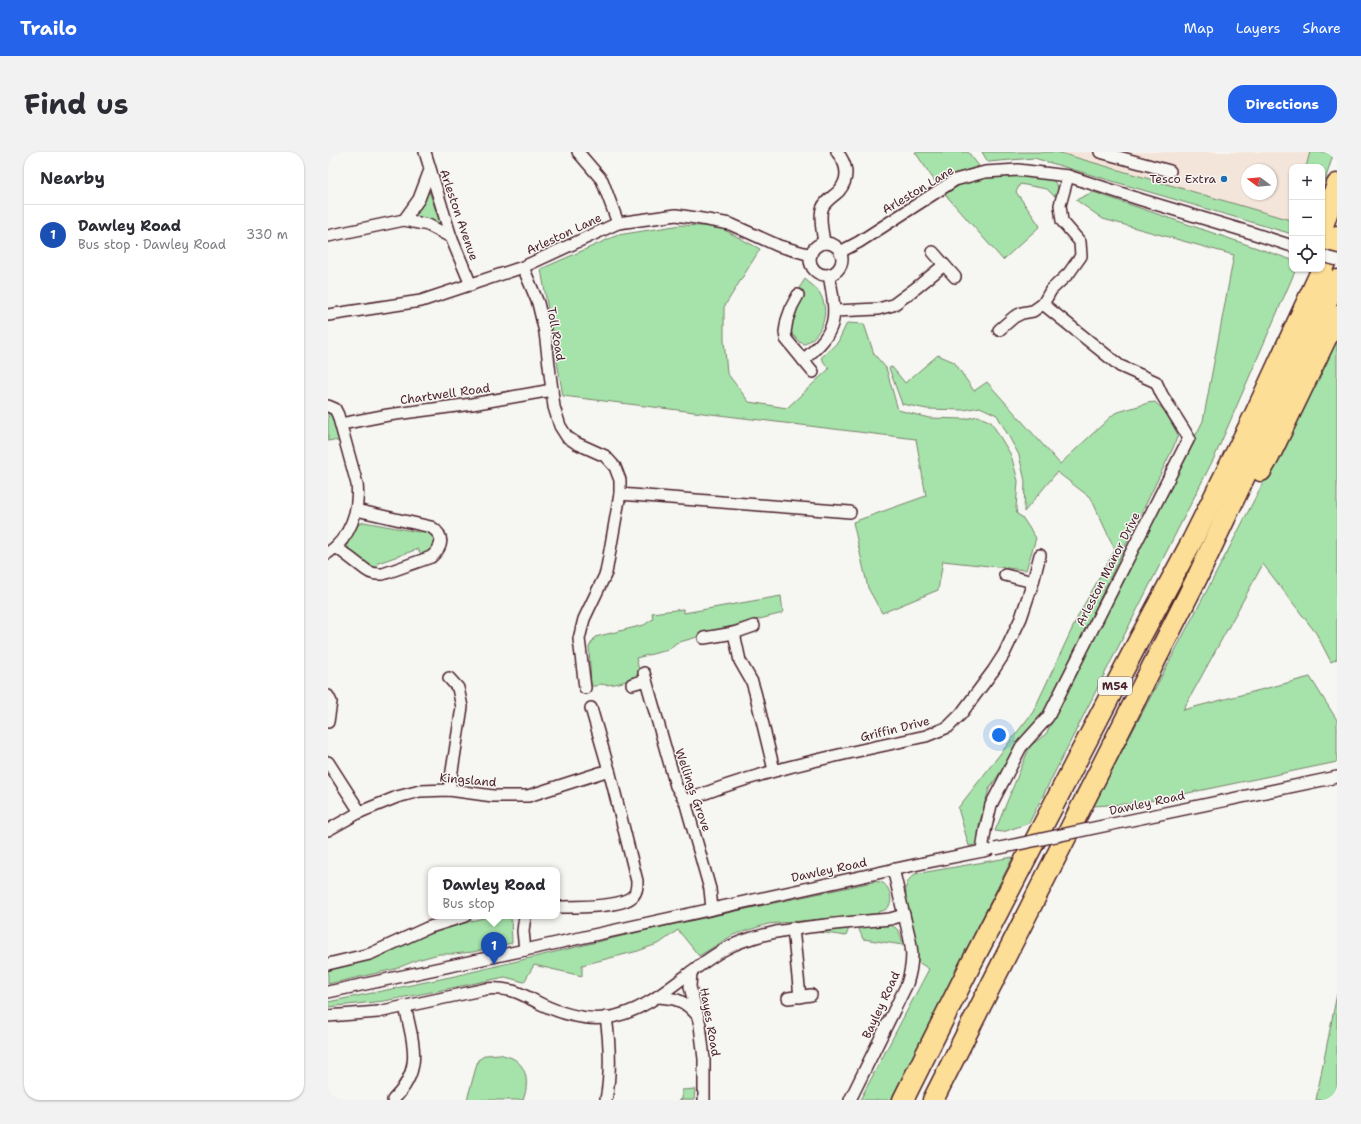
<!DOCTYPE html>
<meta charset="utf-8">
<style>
:root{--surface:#fff;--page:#f2f2f3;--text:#2b2b33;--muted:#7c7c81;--line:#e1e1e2;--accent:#2563eb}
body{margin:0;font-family:"Shantell Sans",sans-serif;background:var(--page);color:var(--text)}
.controls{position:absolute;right:12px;top:12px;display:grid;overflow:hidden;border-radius:8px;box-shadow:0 1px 3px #0004}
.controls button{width:36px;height:36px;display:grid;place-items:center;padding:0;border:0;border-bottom:1px solid var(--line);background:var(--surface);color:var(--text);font:20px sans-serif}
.compass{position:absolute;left:913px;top:12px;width:36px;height:36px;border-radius:50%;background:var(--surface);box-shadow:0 1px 3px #0004;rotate:286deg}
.you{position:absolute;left:671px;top:583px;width:14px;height:14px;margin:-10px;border:3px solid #fff;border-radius:50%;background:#1a73e8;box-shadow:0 0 0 6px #1a73e833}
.badge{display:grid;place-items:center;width:26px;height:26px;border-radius:50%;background:var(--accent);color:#fff;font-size:13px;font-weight:700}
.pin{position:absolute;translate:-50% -33px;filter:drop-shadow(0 1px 2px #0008)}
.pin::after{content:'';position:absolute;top:21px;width:14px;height:12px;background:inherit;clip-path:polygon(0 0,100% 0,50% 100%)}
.popup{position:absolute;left:100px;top:715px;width:132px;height:52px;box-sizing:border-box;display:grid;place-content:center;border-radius:8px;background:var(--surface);filter:drop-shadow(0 1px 3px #0005);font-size:13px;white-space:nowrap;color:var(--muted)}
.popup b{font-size:15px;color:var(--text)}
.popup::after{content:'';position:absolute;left:50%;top:100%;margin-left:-8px;border:8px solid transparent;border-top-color:var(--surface)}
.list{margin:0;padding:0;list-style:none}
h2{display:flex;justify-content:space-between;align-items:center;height:52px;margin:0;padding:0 16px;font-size:17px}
h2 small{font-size:13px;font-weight:400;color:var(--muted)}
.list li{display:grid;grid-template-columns:26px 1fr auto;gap:12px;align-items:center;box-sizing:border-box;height:60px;padding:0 16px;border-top:1px solid var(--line)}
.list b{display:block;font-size:15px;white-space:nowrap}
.list p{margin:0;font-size:13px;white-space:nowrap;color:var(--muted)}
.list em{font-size:13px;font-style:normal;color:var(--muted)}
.icon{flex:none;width:22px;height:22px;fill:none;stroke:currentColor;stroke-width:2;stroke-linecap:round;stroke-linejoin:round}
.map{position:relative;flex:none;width:1009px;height:948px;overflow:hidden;border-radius:16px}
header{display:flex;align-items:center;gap:24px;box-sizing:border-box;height:56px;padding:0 20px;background:var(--accent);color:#fff}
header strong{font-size:19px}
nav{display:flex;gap:22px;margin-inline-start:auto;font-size:14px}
.intro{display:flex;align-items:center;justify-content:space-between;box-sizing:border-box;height:96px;padding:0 24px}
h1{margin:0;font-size:28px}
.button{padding:10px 18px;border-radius:16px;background:var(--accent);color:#fff;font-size:14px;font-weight:700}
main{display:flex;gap:24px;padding:0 24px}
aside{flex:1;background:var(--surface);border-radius:16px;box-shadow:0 1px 3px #0004}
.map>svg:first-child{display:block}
</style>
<header>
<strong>Trailo</strong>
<nav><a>Map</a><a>Layers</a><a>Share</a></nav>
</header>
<div class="intro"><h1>Find us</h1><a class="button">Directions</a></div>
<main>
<aside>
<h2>Nearby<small></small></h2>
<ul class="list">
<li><span class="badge" style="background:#1a4fb4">1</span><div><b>Dawley Road</b><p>Bus stop · Dawley Road</p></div><em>330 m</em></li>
</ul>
</aside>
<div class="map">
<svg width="1009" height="948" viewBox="0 0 1009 948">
<rect width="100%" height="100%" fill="#f6f6f2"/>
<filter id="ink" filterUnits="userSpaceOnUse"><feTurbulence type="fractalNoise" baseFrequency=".025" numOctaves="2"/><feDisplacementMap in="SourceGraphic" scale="8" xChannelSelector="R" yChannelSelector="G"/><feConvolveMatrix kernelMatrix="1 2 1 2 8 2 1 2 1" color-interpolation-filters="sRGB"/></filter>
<g filter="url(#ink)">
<!-- built -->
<path fill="#f4e5da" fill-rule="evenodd" d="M729,0h253l-4,15h-14v48l-1,5zM919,18h24v24h-24z"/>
<!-- green -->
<g fill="#a6e3aa" stroke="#78816a">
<polygon points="587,0 640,0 651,14 630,21 610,34"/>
<polygon points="654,0 729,0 962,68 964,63 964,82 706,6 660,10"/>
<polygon points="982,0 1006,0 994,38 994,15 978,15"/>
<polygon points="693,22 723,25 730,35 729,44 725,43 719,37 692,32 688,40 712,74 675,108 616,41 640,29 666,23"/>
<polygon points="101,39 113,73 99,67 85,63"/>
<polygon points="765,40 964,108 964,117 968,117 887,304 701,671 675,680 667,679 702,594 718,582 875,269 906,103 775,67 748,48"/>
<polygon points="353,73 391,75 432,97 396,155 396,188 399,221 421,250 459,256 501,217 493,206 510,190 519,171 536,172 546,202 558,216 570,258 601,266 637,267 650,264 663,270 683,303 690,329 688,356 689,362 694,365 708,386 698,418 615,409 610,438 554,461 540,436 525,370 598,344 588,287 235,244 213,117 290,83"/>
<path d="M477,127c4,4 11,8 14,13 12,19 4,42 -14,52l-6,-2 -5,-6 -1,2c-6,-16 4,-31 11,-45l-6,-3z"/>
<polygon points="1009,187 1009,507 1003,510 988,481 935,412 855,558 982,525 1009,568 1009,610 812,651 765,654 905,389"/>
<polygon points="610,203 626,210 646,239 659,230 732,312 787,261 817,252 819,251 827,250 837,259 850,283 845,296 717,560 690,594 661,637 651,673 652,685 647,693 641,694 630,656 705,560 752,460 787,398 763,346 729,320 696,360 697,329 691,303 669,263 652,255 636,258 599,257 574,252 561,216 564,215 577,231"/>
<polygon points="0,259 5,265 11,290 6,288 0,289"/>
<path d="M36,370l54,10 6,-2 5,3 5,6c-1,9 -5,12 -12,17l-4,-7 -40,14 -1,6h-2c-13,-8 -35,-16 -25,-34 4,-8 6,-10 14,-13z"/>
<path d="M453,444l2,17 -82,21v2l-25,7 -8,7 -32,8 3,12 -1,5c-9,6 -27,12 -38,9l-4,2h-5l-2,-39 6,-10 49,-12 9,-6 -1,-6 31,-4 1,4z"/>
<path d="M685,705l-122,243h-31l69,-131 -14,-9 -12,-65 3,-1c-1,-9 2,-15 9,-20z"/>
<path d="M545,730c2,0 4,-1 7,0 8,1 14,17 9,24 -2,4 -7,5 -11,6v2l-110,10 -35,11 -34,21 -21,-26 -18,13 -22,8 -56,14v11l-48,-11 -10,17 -19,-5 -68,14 -53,10 -56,6v-5l127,-26 192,-46z"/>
<path d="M164,764h19l1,27 -39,9 -20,2h-14l-22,6 -22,9 -67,15v-15c54,-20 107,-41 164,-53z"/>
<path d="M562,773c10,3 11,11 13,20l-40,-6 -5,-12z"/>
<polygon points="521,776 518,784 490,780 490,778"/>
<polygon points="1009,842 1009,948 988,948"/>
<path d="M172,902c4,2 8,2 12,4 16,8 17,27 11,42h-56l11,-40 8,-5z"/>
<polygon points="367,937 366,948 351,948 354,948 354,938"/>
</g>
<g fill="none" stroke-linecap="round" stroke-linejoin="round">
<defs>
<g id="street">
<polyline points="97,0 123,85 143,133"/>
<polyline points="250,0 274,28 290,71"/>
<polyline points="772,0 842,19"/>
<polyline points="76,68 91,47 102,18"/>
<polyline points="0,84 76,68 100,73 123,85"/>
<path d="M496,91c-1,-10 -5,-23 -2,-34 3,-9 11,-12 17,-18 11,-13 8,-27 -2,-39"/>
<circle cx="498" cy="107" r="16"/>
<polyline points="512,100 531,90 627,28 657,20 690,18 740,24 814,48 924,81 964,94"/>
<polyline points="605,100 627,125"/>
<polyline points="195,115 210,151 217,180 226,255 232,274 239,285 248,291 277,304 287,315 292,328 292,342 278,421 256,467 251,487 257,536"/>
<polyline points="470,143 464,154 459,168 457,180 458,187 485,220"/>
<polyline points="507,159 550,157 565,153 588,136 616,113"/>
<polyline points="0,163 93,149 195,115 290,71 348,63 368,66 402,72 451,94 483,103"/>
<polyline points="671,178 686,165 694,161 705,159 715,152"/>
<path d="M475,208c36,-30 34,-42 26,-85"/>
<path d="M0,254l7,3 3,6 19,69c3,26 -7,54 -29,69"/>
<polyline points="13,272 60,263 144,252 224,238"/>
<polyline points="292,342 522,360"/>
<path d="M8,395l30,23c5,4 10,4 17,4l48,-17c12,-10 14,-21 0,-30l-75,-17"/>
<polyline points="677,423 705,430"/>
<polyline points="406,481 412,509 424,530 427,540 446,618"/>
<polyline points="376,486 406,481 426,474"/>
<polyline points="316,521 348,634 357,649 382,737 384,757"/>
<polyline points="121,526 130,536 134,555 121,638"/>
<polyline points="304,532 318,528"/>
<polyline points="0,544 3,550 0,570"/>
<polyline points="0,610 32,660"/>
<path d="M357,649c77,-32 160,-47 241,-65l22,-9 13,-13 32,-43 11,-17 17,-36 12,-36 7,-27"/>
<polyline points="794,670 1009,625"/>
<polyline points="0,678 32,660 69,645 92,639 121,638 165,644 200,644 281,618"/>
<polyline points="654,699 657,679 663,653 693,595 720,565 861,286 834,243 828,230 792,214 715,152 723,138 741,121 753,104 752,90 734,69 732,53 740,24"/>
<path d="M229,755c17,0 64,1 76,-11 4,-4 4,-9 4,-15l-28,-111 -18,-62"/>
<polyline points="197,764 195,779 197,798"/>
<polyline points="465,776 472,845"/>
<polyline points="0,812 42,802 99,776 137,764"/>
<polyline points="363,820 362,835 372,873 376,907 376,948"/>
<polyline points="0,840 197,798 600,710 660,698"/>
<path d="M329,845c18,1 27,3 39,17"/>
<polyline points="460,846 483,843"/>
<path d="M0,864l50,-4 108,-23c9,-1 18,0 27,2 10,3 18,8 28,13 19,9 43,16 64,14 49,-6 81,-49 122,-70 15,-8 32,-12 49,-16 37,-7 76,-10 114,-13l14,-4"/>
<path d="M278,865c4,28 5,56 0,83"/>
<path d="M65,948c31,-31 20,-56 12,-94"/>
<path d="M522,948l57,-116c9,-30 4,-40 -3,-69 -4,-15 -7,-31 -11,-46"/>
</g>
<g id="highway">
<polyline points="994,77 1009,32"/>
<polyline points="994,117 1009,84"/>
<polyline points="933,319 941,305 1009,164"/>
<polyline points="575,948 642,814 811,488 864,389 926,264 994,117"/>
<polyline points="605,948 870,424 1009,128"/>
</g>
</defs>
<!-- street casing -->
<use href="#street" stroke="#4a1f2b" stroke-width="14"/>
<!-- highway casing -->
<use href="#highway" stroke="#4a1f2b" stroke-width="23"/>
<!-- street -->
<use href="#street" stroke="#f6f6f2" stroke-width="11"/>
<!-- highway -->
<use href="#highway" stroke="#fdde96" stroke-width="20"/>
<defs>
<g id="street-bridge">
<polyline points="994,104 1009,108"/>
<polyline points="667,697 794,670"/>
</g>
</defs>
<!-- street-bridge casing -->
<use href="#street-bridge" stroke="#4a1f2b" stroke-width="14" stroke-linecap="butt"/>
<!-- street-bridge -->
<use href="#street-bridge" stroke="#f6f6f2" stroke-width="11"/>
</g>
</g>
<!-- markers -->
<circle fill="#1f6fb2" stroke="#f6f6f2" stroke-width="1.5" cx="896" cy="27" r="4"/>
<g text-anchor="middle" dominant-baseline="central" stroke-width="3" stroke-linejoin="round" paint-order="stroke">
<!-- shield labels -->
<rect fill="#f6f6f2" stroke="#7e6067" stroke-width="1" x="770" y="525" width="34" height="18" rx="3"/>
<g font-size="11" font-weight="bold" fill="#4a1f2b">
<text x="787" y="534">M54</text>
</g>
<!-- poi labels -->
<g font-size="12" fill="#4a1f2b" stroke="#f6f6f2" text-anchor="end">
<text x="888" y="27">Tesco Extra</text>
</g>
<!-- street labels -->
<g font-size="12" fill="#4a1f2b" stroke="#f6f6f2">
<text transform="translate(590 38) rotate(-31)">Arleston Lane</text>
<text transform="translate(131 63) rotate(71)">Arleston Avenue</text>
<text transform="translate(236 82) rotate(-25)">Arleston Lane</text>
<text transform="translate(228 182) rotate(80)">Toll Road</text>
<text transform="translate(117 242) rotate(-8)">Chartwell Road</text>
<text transform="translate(780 417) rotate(-63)">Arleston Manor Drive</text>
<text transform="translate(567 577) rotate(-14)">Griffin Drive</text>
<text transform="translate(140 628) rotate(5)">Kingsland</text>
<text transform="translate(365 638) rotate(71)">Wellings Grove</text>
<text transform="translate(819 651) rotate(-12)">Dawley Road</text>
<text transform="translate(501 718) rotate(-12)">Dawley Road</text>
<text transform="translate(553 853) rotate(-65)">Bayley Road</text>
<text transform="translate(382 870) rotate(80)">Hayes Road</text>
</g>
</g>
</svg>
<div class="controls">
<button>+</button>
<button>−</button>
<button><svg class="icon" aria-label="locate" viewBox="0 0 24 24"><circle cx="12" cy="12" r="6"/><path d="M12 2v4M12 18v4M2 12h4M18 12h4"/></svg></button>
</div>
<svg class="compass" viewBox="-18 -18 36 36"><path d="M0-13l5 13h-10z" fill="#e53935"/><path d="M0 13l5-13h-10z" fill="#7c7c81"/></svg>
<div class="you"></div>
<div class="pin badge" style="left:166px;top:813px;background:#1a4fb4">1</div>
<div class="popup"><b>Dawley Road</b>Bus stop</div>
</div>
</main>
